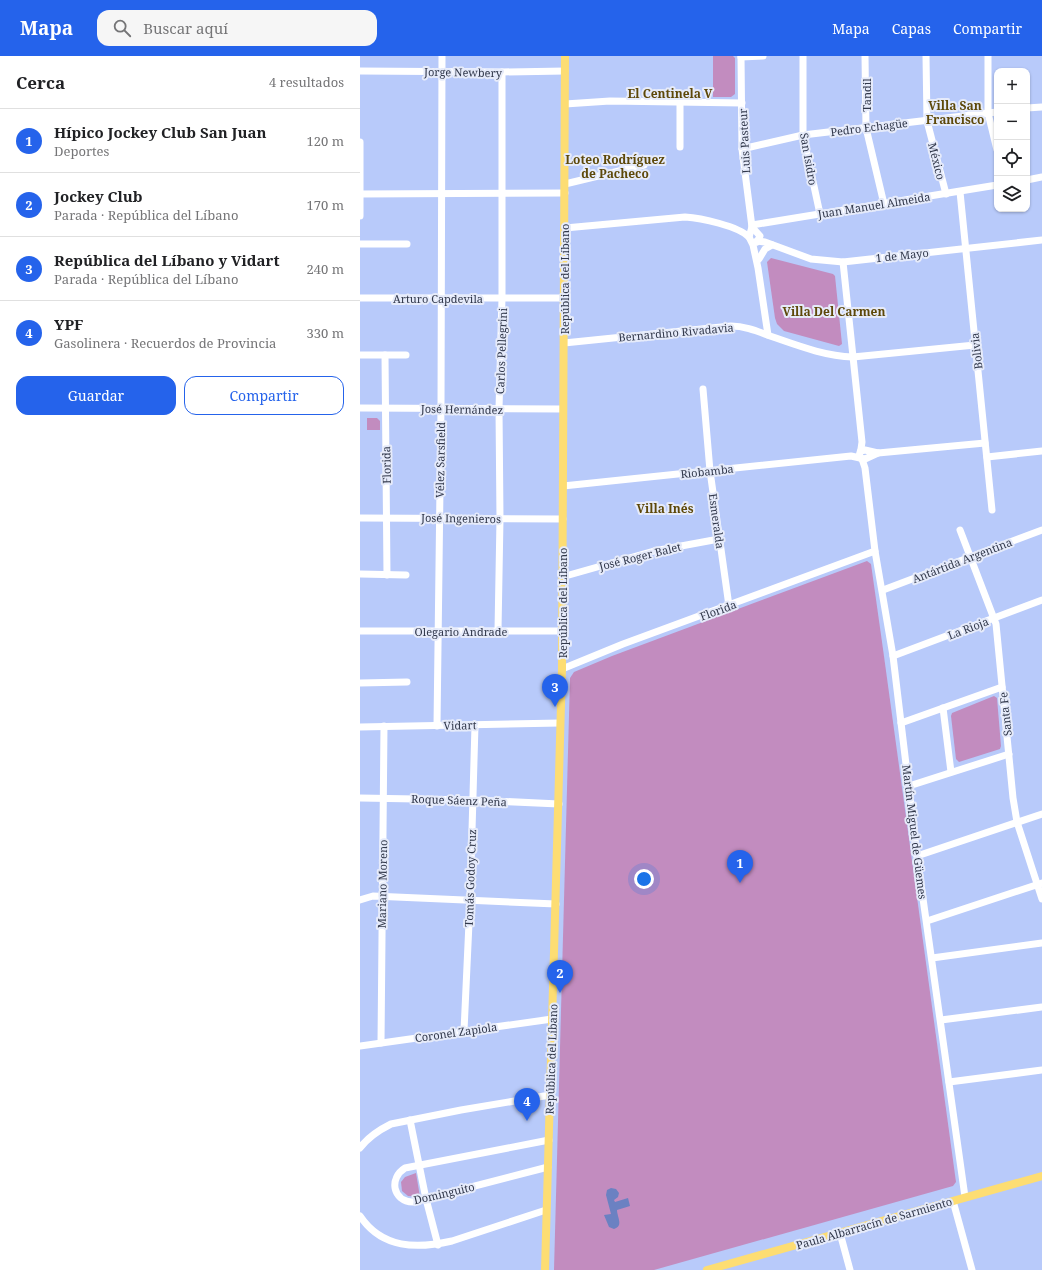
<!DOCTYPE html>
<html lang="es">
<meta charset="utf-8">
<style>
:root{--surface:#fff;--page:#f6f6f6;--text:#202124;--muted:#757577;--line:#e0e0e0;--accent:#2563eb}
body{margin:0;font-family:"Noto Serif",serif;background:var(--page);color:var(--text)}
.controls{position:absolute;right:12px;top:12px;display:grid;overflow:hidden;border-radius:8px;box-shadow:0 1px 3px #0004}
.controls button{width:36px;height:36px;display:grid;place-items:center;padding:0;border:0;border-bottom:1px solid var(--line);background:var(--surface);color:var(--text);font:20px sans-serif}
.you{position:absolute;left:284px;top:823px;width:14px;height:14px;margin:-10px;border:3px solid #fff;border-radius:50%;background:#1a73e8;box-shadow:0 0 0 6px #1a73e833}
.badge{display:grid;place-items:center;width:26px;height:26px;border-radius:50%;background:var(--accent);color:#fff;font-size:13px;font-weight:700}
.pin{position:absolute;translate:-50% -33px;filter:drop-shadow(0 1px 2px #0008)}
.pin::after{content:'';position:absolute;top:21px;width:14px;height:12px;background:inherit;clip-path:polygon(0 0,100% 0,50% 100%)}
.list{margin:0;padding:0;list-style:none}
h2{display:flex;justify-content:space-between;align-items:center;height:52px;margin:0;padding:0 16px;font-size:17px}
h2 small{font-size:13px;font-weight:400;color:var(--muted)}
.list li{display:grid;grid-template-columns:26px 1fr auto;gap:12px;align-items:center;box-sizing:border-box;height:64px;padding:0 16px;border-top:1px solid var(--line)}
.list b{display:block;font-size:15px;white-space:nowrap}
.list p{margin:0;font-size:13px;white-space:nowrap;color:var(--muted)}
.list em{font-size:13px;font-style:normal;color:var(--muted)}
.actions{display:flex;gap:8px;padding:12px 16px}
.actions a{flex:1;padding:9px 0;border:1px solid var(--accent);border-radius:12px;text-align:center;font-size:14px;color:var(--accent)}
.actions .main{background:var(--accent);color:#fff}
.icon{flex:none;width:22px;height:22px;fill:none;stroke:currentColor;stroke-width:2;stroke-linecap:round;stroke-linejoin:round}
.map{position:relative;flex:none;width:682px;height:1214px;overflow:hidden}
header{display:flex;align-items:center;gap:24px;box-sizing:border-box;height:56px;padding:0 20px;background:var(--accent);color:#fff}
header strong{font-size:19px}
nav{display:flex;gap:22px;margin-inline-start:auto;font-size:14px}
.search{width:280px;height:36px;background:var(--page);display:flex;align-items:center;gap:10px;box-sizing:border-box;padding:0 14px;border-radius:12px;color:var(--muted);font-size:15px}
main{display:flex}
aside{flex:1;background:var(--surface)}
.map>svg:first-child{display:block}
</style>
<header>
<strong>Mapa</strong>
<div class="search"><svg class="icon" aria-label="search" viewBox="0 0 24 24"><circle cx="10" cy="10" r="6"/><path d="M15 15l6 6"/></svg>Buscar aquí</div>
<nav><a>Mapa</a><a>Capas</a><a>Compartir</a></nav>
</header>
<main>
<aside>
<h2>Cerca<small>4 resultados</small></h2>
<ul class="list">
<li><span class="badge">1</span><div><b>Hípico Jockey Club San Juan</b><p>Deportes</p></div><em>120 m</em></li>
<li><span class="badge">2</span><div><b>Jockey Club</b><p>Parada · República del Líbano</p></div><em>170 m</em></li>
<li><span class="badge">3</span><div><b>República del Líbano y Vidart</b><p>Parada · República del Líbano</p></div><em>240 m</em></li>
<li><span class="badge">4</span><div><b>YPF</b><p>Gasolinera · Recuerdos de Provincia</p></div><em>330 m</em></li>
</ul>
<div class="actions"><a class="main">Guardar</a><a>Compartir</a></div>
</aside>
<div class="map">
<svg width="682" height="1214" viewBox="0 0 682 1214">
<rect width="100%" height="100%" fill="#b8cafa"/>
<!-- green -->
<g fill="#c28cbf">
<polygon points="353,0 373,0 375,2 375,38 371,41 353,41"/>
<polygon points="411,202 473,218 475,220 482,288 479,290 424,275 417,268 415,262 407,206"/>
<polygon points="7,362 17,362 20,365 20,374 7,374"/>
<polygon points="507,505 511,508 523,593 596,1126 593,1130 294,1214 194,1214 210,622 214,616 252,600"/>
<polygon points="634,640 637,642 641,690 640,693 599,706 596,703 591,660 592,657"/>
<polygon points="56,1117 60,1141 48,1140 42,1135 41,1126 45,1121"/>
</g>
<!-- water -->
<path fill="#6b81c2" d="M251,1132l5,1 3,4 -1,4 -4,3 1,2 13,-4 2,8 -13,4c0,7 7,16 -3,19l-5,-2 -5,-12 7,-1 -5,-19 1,-5z"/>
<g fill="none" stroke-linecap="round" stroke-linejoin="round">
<!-- minor -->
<g stroke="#fff" stroke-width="7">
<polyline points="381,0 382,93 392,171 389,181 393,189 398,212 408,279"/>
<polyline points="443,0 443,79 460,158"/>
<polyline points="505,0 506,72 524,148"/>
<polyline points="566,0 567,65 586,138"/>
<polyline points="628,0 628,57 637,94"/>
<polyline points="381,1 403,0"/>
<polyline points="0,15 142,16 205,15"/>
<polyline points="205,48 250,45 382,47"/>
<polyline points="667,52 682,51"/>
<polyline points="0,86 0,160"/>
<polyline points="320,91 320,46"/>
<polyline points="382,93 443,79 637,56"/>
<polyline points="667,124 682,121"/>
<polyline points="205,128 284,109"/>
<polyline points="600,136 632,454"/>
<polyline points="0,138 205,137"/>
<polyline points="392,169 637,129"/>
<polyline points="392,171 400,180 397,186"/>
<path d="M205,172l120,-11c16,1 53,9 64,20"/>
<polyline points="397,185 405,186 451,203 483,206 682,184"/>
<polyline points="0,188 47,188"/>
<polyline points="399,203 405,193 412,189"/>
<polyline points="483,206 502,386 501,393 499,400 500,402 505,403 518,397"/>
<polyline points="0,242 204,242"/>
<path d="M204,287l167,-17c15,0 28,6 42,11 26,9 52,19 80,20l122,-12"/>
<polyline points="0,299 46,299"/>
<polyline points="25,299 27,519"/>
<polyline points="343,333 350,415 369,550"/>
<polyline points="0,352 203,353"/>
<polyline points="501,395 505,394 518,397 625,387"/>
<polyline points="627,401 682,395"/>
<polyline points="502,403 505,412 515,495 533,600 557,800 605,1141"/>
<polyline points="203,430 491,400 500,402"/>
<polyline points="0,462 203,463"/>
<polyline points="600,474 636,568 653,742 657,766 682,843"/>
<polyline points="0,518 46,519"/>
<polyline points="202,521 294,495 359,483"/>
<polyline points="523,534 682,474"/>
<polyline points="138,574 140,463 139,353 142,242 142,16"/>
<polyline points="0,575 202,575"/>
<polyline points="533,600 682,544"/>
<polyline points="202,613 263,588 515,495"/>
<polyline points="0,627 47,626"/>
<polyline points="583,652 591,716"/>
<polyline points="541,667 642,631"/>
<polyline points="77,670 81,352 82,0"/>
<polyline points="0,671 200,667"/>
<polyline points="549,730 649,698"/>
<polyline points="0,742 113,744 199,748"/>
<polyline points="557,800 682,758"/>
<polyline points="0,844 13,840 196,848"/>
<polyline points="567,865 682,827"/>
<polyline points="572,902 682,887"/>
<polyline points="581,964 682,951"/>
<polyline points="104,975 110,845 115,669"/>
<polyline points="21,987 24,670"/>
<polyline points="0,990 192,963"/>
<polyline points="589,1026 682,1014"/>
<polyline points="50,1064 66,1143 78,1189"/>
<path d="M0,1092c8,-11 19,-18 31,-24l70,-14 89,-15"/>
<path d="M188,1111l-135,35c-21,-1 -24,-24 -8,-34l144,-28"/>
<polyline points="593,1145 612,1214"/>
<path d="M0,1160c22,33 57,33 92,25l94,-31"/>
<polyline points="480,1177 490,1214"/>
</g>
<!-- major -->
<g stroke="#fddd73" stroke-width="8">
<polyline points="185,1214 202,613 205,0"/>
<polyline points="347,1214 682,1120"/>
</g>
</g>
<g text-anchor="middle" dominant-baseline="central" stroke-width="4" stroke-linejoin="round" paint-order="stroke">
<!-- street labels -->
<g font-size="11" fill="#31384b" stroke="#e6ebfa">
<text transform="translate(103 16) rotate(1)">Jorge Newbery</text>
<text transform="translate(506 39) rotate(-90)">Tandil</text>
<text transform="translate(509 71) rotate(-7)">Pedro Echagüe</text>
<text transform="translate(384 85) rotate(-93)">Luis Pasteur</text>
<text transform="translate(449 103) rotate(80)">San Isidro</text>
<text transform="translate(577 105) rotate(76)">México</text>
<text transform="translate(514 149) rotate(-9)">Juan Manuel Almeida</text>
<text transform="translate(542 199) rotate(-6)">1 de Mayo</text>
<text transform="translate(204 223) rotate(-90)">República del Líbano</text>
<text x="78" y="242">Arturo Capdevila</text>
<text transform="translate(316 276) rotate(-5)">Bernardino Rivadavia</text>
<text transform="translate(141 295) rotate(-88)">Carlos Pellegrini</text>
<text transform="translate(616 295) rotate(-96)">Bolivia</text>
<text transform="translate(102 353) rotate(1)">José Hernández</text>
<text transform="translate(80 404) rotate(-89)">Vélez Sarsfield</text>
<text transform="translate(26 409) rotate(-91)">Florida</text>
<text transform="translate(347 415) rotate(-6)">Riobamba</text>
<text transform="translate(101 462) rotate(1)">José Ingenieros</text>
<text transform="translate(357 465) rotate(82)">Esmeralda</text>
<text transform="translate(280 500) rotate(-14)">José Roger Balet</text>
<text transform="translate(602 504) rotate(-21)">Antártida Argentina</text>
<text transform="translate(202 547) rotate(-90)">República del Líbano</text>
<text transform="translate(358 554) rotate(-20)">Florida</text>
<text transform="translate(608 572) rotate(-21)">La Rioja</text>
<text x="101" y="575">Olegario Andrade</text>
<text transform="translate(645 658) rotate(-96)">Santa Fe</text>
<text transform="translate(100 669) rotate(-1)">Vidart</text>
<text transform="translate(99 744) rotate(2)">Roque Sáenz Peña</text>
<text transform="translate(555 776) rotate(83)">Martín Miguel de Güemes</text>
<text transform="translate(110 822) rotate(-88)">Tomás Godoy Cruz</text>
<text transform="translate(22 828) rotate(-89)">Mariano Moreno</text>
<text transform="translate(96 976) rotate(-8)">Coronel Zapiola</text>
<text transform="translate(191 1003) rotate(-88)">República del Líbano</text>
<text transform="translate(84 1137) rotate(-13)">Dominguito</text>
<text transform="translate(514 1167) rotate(-16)">Paula Albarracín de Sarmiento</text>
</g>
<!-- neighbourhood labels -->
<g font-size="12" font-weight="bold" fill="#5d4809" stroke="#e6ebfa">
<text x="310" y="37">El Centinela V</text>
<text x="595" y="49">Villa San<tspan x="595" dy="14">Francisco</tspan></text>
<text x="255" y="103">Loteo Rodríguez<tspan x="255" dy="14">de Pacheco</tspan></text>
<text x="474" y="255">Villa Del Carmen</text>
<text x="305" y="452">Villa Inés</text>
</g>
</g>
</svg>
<div class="controls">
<button>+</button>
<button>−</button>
<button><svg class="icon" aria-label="locate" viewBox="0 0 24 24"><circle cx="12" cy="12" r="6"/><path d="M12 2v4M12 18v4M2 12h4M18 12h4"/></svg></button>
<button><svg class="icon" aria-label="layers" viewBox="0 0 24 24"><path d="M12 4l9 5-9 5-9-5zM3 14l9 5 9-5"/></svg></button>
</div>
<div class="you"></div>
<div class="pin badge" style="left:380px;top:827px">1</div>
<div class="pin badge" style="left:200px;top:937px">2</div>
<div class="pin badge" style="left:195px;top:651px">3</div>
<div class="pin badge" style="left:167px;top:1065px">4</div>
</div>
</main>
